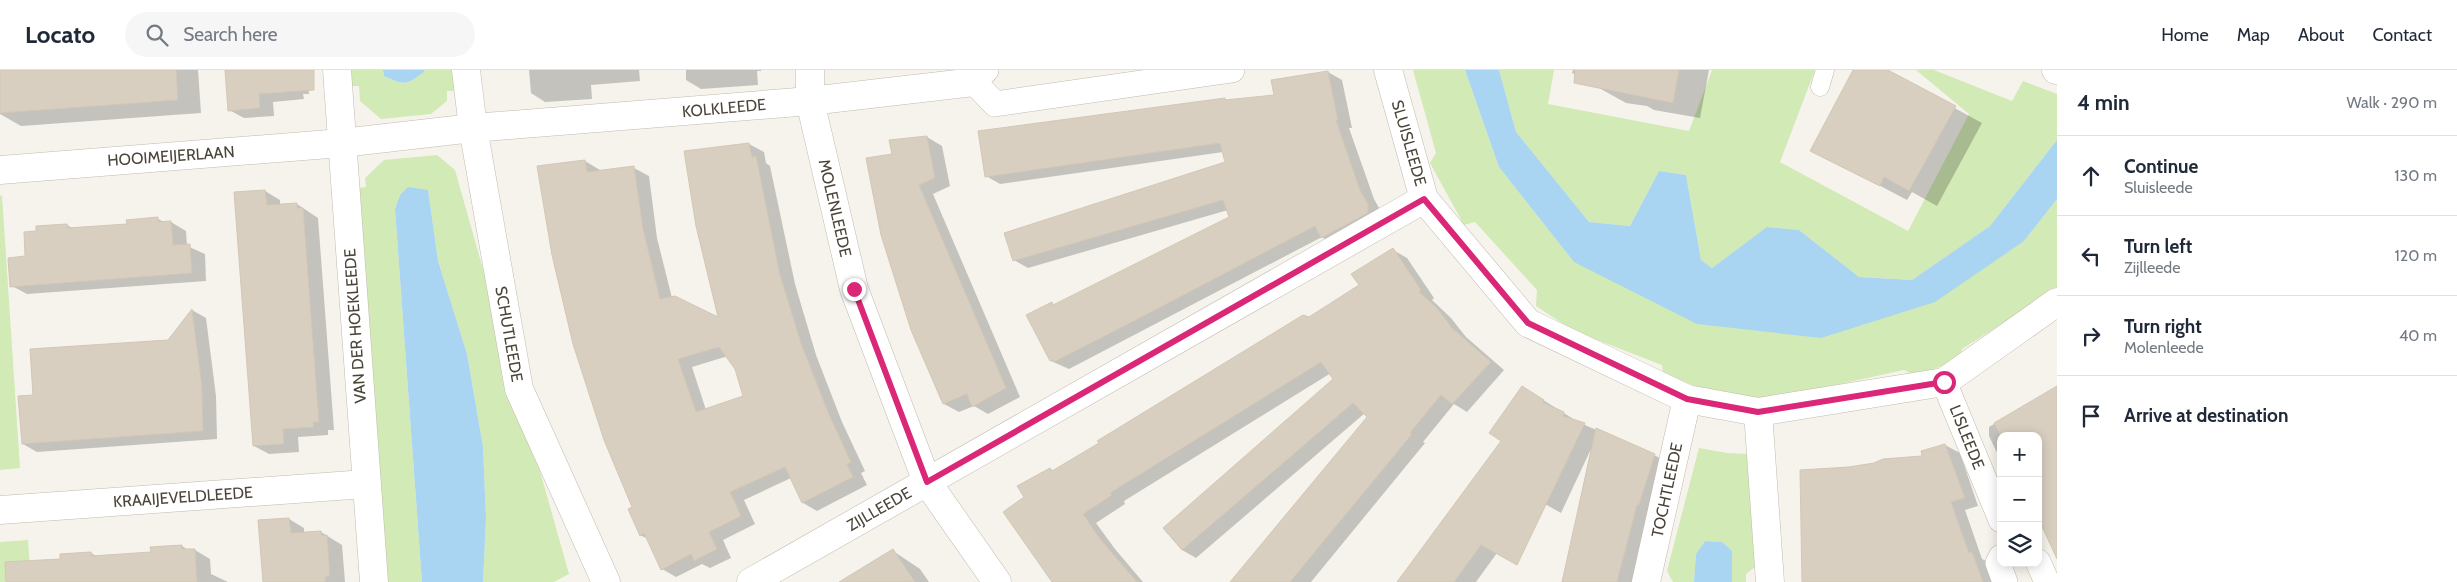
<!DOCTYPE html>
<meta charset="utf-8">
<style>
:root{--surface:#fff;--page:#f6f6f7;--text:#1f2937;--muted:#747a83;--line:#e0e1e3}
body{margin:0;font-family:Cabin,sans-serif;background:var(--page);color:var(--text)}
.controls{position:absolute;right:15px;bottom:15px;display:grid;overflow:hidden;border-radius:10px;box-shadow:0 2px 12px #0003}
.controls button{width:45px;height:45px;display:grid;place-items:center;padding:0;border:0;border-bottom:1px solid var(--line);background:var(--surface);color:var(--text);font:25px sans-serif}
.stop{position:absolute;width:15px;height:15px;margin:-11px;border:4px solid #db2777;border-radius:50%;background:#fff}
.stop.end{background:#db2777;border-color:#fff;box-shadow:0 1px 5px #0008}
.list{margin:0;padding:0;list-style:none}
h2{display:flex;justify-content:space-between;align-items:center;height:65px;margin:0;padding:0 20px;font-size:21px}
h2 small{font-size:16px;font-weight:400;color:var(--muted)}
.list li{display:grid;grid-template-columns:32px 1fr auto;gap:15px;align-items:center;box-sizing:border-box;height:80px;padding:0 20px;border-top:1px solid var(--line)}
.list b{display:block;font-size:19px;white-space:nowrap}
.list p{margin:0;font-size:16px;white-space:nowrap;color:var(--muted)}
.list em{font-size:16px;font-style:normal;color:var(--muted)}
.icon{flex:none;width:28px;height:28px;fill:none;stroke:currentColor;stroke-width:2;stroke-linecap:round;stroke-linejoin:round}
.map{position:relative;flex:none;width:2057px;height:512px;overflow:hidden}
header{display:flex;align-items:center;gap:30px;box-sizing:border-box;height:70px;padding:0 25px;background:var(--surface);border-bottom:1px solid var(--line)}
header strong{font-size:24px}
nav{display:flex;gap:28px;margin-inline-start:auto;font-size:18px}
.search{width:350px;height:45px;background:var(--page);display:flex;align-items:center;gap:12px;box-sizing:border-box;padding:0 18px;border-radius:28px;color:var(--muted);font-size:19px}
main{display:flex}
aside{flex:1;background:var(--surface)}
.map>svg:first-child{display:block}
</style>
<header>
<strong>Locato</strong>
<div class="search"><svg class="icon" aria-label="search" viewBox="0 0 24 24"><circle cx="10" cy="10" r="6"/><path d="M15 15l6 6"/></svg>Search here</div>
<nav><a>Home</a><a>Map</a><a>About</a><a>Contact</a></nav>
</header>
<main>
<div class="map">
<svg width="2057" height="512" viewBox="0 0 2057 512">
<rect width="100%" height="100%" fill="#f6f3ec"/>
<!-- green -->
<g fill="#d2eab5">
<path d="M348,0h35l1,6c21,9 21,10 40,-4v-2h30l2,21h-9v10l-16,13 -50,5 -21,-18 -1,-15h-10z"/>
<polygon points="1413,0 1465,0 1499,97 1574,192 1821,268 2024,171 2057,129 2057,223 2036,232 1962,279 1960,289 1916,306 1904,300 1817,319 1806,328 1751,329 1699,317 1663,305 1662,295 1574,261 1536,236 1537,220 1475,152 1464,155 1430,93 1436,83"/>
<polygon points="1499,0 1554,0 1548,34 1689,61 1712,0 1815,0 1780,92 1908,161 1969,44 1916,0 1934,0 2012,31 2023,11 2057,24 2057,70 1990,156 1912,210 1859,207 1799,160 1768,157 1712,198 1701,190 1686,105 1659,101 1630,156 1589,152 1516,62"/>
<polygon points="437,85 455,100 569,504 554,512 483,512 486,448 483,377 467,284 438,191 428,120 400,125 395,139 422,512 385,512 357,118 366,117 365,108 384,90"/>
<polygon points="2,125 20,398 0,400 0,126"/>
<polygon points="1699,378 1727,383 1748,384 1755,497 1746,504 1746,512 1732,512 1732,482 1722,472 1705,471 1696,484 1694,512 1673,512 1667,501"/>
<polygon points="28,470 31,512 0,512 0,472"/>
</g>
<!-- water -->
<g fill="#a9d4f2">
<path d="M383,0h41v2c-19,14 -19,13 -40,4z"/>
<polygon points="1465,0 1499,0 1516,62 1589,152 1630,156 1659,101 1686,105 1701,190 1712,198 1767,157 1799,160 1859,207 1912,210 1990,156 2057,70 2057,129 2024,171 1935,232 1821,268 1697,254 1574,192 1499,97"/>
<polygon points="408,117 428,120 438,191 467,284 483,377 486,448 483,512 422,512 395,139 400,125"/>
<polygon points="1705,471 1722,472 1732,481 1732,512 1694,512 1696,484"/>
</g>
<!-- shadow -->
<g fill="#0003" fill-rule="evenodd">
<polygon points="0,0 198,0 201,43 21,56 0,44"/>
<polygon points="226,0 307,0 309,24 303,24 304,29 273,32 274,46 244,48 229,40"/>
<polygon points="529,0 639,0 640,11 591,15 592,29 545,32 531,23"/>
<polygon points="686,0 761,0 761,1 757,1 758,15 701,19 686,10"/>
<polygon points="1573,0 1709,0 1700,48 1654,40 1647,36 1626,33 1572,3"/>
<polygon points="1855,0 1885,0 1982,53 1937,136 1912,122 1907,130 1812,80"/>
<polygon points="1328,2 1342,10 1352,58 1349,58 1374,129 1382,143 1336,176 1322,167 1069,299 1051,291 1052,234 1055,235 1231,147 1228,140 1028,198 1014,190 1226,93 1223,82 1000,114 986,106 1225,29 1228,31 1275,26"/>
<polygon points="927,67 942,76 950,116 933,124 1020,327 988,344 974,336 959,342 944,334 893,85"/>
<path d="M749,74l15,8 2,11 4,3 25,118 21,71 26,67 23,49 -4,2 6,12 -50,26 -14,-8 -12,-25 -47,22 11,24 -32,16 8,18 -21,10 -8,-4 -26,13 -14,-8 -14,-30 -8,-4 -6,-27 -49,-347 15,9v2l34,-4 15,8 8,62 15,60 48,22 -35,-168zM728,286l9,13 8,28 -39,13 -14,-43z"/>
<polygon points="265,121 280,130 280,135 297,134 318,148 334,360 328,360 328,365 298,367 299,382 269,384 254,376"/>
<polygon points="158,149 164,152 171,152 186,161 187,176 205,184 206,211 27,224 12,216 38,162 67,155 74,159 128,155"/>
<polygon points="1393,180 1407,188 1434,228 1432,230 1451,248 1466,267 1504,300 1467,342 1454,334 1423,372 1425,373 1311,512 1232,512 1369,347 1365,343 1196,488 1182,480 1164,459 1335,309 1331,303 1124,431 1125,434 1096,453 1115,479 1143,512 1054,512 1026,427 1050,399 1054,401 1309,249 1360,216"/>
<polygon points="192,240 206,248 216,326 217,369 37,382 23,374 34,327 169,271"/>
<polygon points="2057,317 2057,487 2038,366 2001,366 2001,391 1989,366 1989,357"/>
<polygon points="1537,326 1578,352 1654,385 1669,393 1634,512 1563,512 1591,379 1561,443 1536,429 1476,512 1399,512"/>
<polygon points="1945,375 1960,383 1978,436 1965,440 1982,489 1986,491 1994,512 1804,512 1850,398 1924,387"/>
<polygon points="289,449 304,458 304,463 321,462 342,475 345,512 264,512"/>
<polygon points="182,476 188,480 195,480 210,489 211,504 228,512 51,512 62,490 91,483 98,487 152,483"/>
<polygon points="893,481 920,499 929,512 841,512"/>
</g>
<!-- building -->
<g fill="#d8cfc1" stroke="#d3c7b4" fill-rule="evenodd">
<polygon points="0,0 176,0 178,30 0,43"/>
<polygon points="225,0 314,0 314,20 259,24 260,38 228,41"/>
<polygon points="1575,0 1679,0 1673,33 1574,13"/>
<polygon points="1853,0 1888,0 1956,36 1909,121 1884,107 1880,116 1810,81"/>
<polygon points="1328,1 1338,50 1336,50 1360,120 1368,134 1368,143 1321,168 1315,156 1134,251 1054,292 1053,290 1050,291 1026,245 1052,232 1053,235 1229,147 1223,130 1013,191 1004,163 1225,92 1220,73 985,107 978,61 1225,28 1225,30 1274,25 1271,10"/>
<polygon points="927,66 935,108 919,115 1006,318 972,337 967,324 943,334 911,260 881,165 866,88 892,84 889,70"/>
<path d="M749,73l3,14 4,-1 24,119 22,71 26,66 23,50 -4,2 6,13 -51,26 -17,-36 -55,25 11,24 -32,16 8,17 -23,12 -3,-7 -30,16 -17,-37 -4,3 -12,-27 4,-2 -28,-67 -31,-96 -21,-89 -15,-89 48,-6 2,12 47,-6 9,63 17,70 15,-3 43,21 -22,-91 -12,-75zM719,277l16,22 8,27 -47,16 -18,-53z"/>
<polygon points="265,120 267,135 297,133 297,138 303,138 319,352 313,352 314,357 283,359 284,374 253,376 234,122"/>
<polygon points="158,147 158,152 171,151 173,175 190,174 192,203 10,217 8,188 25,186 24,162 36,161 36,156 67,154 68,158 127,154 126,150"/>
<polygon points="1393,178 1421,220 1419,222 1437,238 1452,258 1491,292 1452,334 1441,325 1410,363 1412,364 1290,512 1230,512 1367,347 1353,333 1182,480 1163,458 1333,309 1321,292 1110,423 1112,425 1083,444 1100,469 1137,512 1052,512 1003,442 1024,427 1017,416 1050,398 1052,401 1099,373 1097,371 1303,245 1309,247 1359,215 1351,204"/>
<polygon points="192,239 202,317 203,361 22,374 18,326 33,325 30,279 168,270"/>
<polygon points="1522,316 1544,330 1542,332 1564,342 1563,346 1585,353 1517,495 1481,475 1454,512 1397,512 1501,371 1489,363"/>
<polygon points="2057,316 2057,489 2038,448 2038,366 2001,367 1994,353"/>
<polygon points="1596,358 1655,384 1639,435 1637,435 1617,512 1562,512"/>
<polygon points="1945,374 1965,428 1951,432 1969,483 1972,482 1983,512 1802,512 1800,400 1849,397 1874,393 1883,389 1922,386 1921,381"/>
<polygon points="289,448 291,463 321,461 322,466 327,465 330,506 325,507 325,512 263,512 258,450"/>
<polygon points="182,475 182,479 195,479 197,512 6,512 5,492 60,489 60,484 91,482 92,486 151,482 150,477"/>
<polygon points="893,479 915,512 839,512"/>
</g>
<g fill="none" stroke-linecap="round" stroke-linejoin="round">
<defs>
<polyline id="service" points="1820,17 1825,0"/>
<g id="pedestrian">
<polyline points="986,0 974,12 995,34 1232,0"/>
<polyline points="1944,312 2001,450"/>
<polyline points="2001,487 1998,493 2005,512"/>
<polyline points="2038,492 2047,512"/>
</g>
<g id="minor">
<polyline points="337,0 374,512"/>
<polyline points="466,0 473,58 519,319 606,512"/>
<polyline points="810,0 810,31 854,219 927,412 997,512"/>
<polyline points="1388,0 1424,129 1528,253 1687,329 1758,342 1944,312 2057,232"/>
<polyline points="2056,0 2057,0"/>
<polyline points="0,100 342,73 473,58 810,31 974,12"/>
<polyline points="1758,342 1770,512"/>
<polyline points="0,440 366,414"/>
<polyline points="751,512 1424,129"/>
<polyline points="1646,512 1687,329"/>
</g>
</defs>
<!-- service casing -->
<use href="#service" stroke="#c2bbae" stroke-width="19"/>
<!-- pedestrian casing -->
<use href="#pedestrian" stroke="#c2bbae" stroke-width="26"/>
<!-- minor casing -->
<use href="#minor" stroke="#c2bbae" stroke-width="29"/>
<!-- service -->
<use href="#service" stroke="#fff" stroke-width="18"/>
<!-- pedestrian -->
<use href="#pedestrian" stroke="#fff" stroke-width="25"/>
<!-- minor -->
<use href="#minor" stroke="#fff" stroke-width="28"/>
</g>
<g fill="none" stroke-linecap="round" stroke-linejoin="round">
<!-- route -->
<polyline stroke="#db2777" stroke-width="6" points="854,219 927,412 1424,129 1528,253 1687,329 1758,342 1944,312"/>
</g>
<g text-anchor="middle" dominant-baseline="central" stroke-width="4" stroke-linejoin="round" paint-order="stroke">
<!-- street labels -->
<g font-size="16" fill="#4b4439" stroke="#fff">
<text transform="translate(724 38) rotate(-5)">KOLKLEEDE</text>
<text transform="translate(1409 73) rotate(74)">SLUISLEEDE</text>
<text transform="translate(171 86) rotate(-4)">HOOIMEIJERLAAN</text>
<text transform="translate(835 138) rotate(77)">MOLENLEEDE</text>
<text transform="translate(355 256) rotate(-94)">VAN DER HOEKLEEDE</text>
<text transform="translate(509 264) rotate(80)">SCHUTLEEDE</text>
<text transform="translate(1967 367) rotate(68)">LISLEEDE</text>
<text transform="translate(1667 420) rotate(-78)">TOCHTLEEDE</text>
<text transform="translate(183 427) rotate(-4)">KRAAIJEVELDLEEDE</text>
<text transform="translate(879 439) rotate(-30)">ZIJLLEEDE</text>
</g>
</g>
</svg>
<div class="controls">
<button>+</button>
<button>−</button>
<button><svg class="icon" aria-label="layers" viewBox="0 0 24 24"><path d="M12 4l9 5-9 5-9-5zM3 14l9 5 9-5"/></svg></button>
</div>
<div class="stop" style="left:1944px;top:312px"></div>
<div class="stop end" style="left:854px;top:219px"></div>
</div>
<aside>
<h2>4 min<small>Walk · 290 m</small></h2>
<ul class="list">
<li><svg class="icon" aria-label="ahead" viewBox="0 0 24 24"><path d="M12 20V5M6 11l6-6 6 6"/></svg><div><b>Continue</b><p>Sluisleede</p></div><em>130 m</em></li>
<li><svg class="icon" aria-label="left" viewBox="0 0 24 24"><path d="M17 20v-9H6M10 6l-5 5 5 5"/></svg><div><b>Turn left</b><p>Zijlleede</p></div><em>120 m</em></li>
<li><svg class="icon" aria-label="right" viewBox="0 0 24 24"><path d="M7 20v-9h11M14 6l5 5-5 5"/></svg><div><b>Turn right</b><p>Molenleede</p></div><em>40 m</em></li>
<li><svg class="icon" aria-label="arrive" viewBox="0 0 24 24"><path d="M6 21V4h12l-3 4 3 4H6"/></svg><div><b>Arrive at destination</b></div></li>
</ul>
</aside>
</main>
